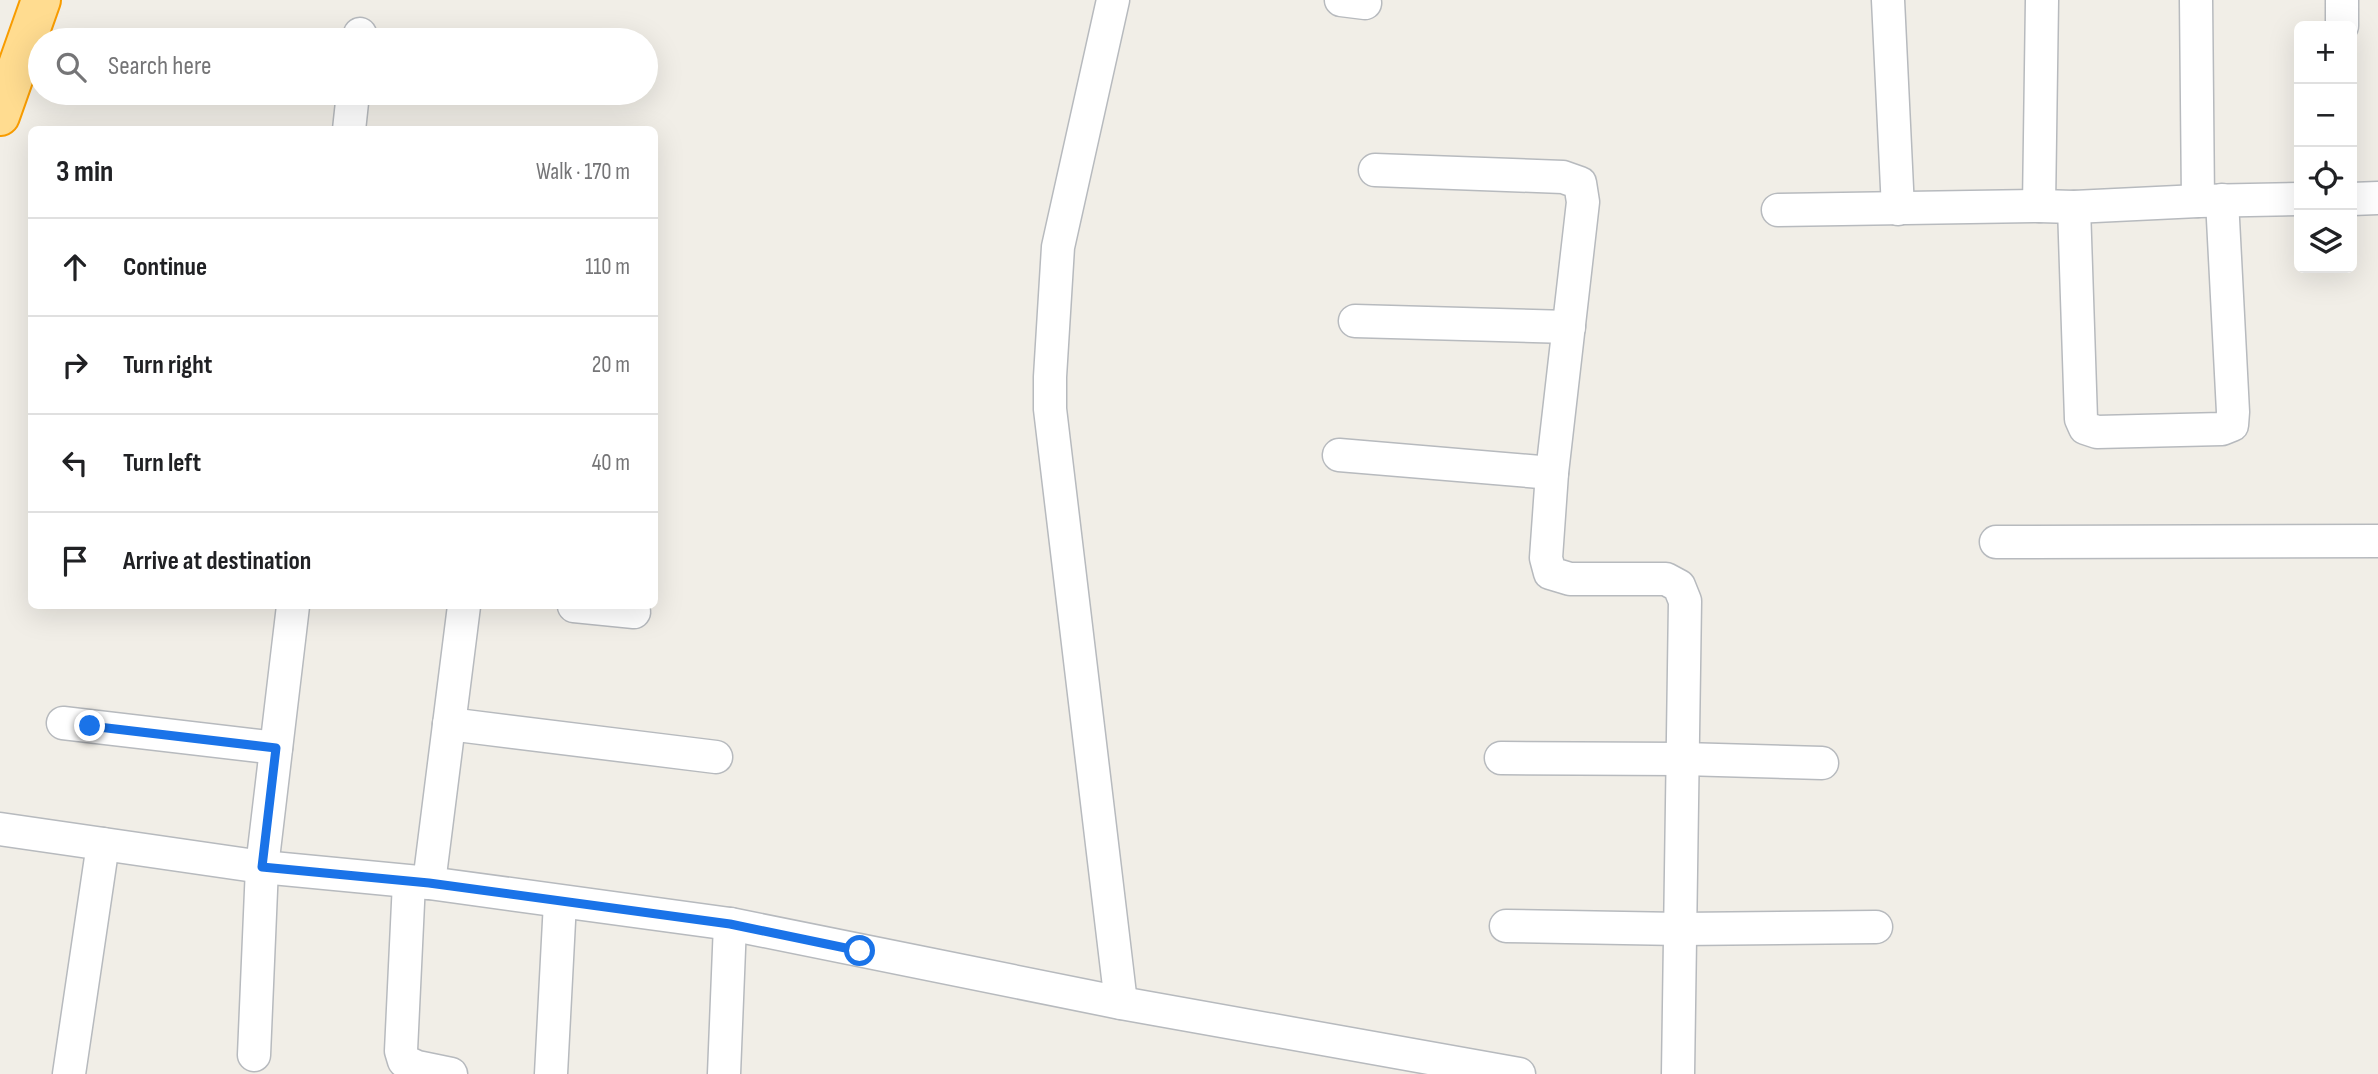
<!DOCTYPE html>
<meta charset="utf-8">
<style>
:root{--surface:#fff;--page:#f6f6f6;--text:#202124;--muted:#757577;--line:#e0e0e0}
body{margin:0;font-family:"Sofia Sans Condensed",sans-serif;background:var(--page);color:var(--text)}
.controls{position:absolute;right:21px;top:21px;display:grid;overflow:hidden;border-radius:10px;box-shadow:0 7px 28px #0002}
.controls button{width:63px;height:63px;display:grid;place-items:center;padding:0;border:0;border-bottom:2px solid var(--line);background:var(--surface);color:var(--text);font:35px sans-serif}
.stop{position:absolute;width:21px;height:21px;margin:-16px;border:5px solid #1a73e8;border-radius:50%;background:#fff}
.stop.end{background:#1a73e8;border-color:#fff;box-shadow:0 2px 7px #0008}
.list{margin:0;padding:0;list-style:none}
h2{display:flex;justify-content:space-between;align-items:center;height:91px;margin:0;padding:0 28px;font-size:30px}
h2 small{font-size:23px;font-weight:400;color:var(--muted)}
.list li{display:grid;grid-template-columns:46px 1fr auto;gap:21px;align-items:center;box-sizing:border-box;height:98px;padding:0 28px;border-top:2px solid var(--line)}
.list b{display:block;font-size:26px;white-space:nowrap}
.list em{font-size:23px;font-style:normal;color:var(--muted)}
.icon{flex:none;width:38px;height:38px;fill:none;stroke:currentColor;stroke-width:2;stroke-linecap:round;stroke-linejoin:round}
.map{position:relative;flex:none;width:2378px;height:1074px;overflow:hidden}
.search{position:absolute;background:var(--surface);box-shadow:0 7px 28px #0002;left:28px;top:28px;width:630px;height:77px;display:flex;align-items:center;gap:18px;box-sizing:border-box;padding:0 24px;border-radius:38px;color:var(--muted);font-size:26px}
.panel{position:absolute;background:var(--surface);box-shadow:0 7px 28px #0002;left:28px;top:126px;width:630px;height:483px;border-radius:10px}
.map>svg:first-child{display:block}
</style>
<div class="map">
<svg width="2378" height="1074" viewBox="0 0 2378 1074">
<rect width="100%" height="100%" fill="#f1eee7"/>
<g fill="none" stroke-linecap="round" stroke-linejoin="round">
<defs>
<g id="street">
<polyline points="1113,0 1058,247 1050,377 1050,409 1121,1003"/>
<polyline points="1341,0 1365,3"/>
<polyline points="1888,0 1898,209"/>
<polyline points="2196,0 2198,201"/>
<polyline points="2342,0 2342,26"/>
<polyline points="359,40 360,34"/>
<polyline points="349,130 353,93"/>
<polyline points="1375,170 1563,177 1580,183 1583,202 1552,473 1546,558 1550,573 1570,579 1666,579 1679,586 1685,601 1678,1074"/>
<polyline points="2352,199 2378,198"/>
<polyline points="2039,206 2042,0"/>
<polyline points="2074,207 2081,419 2085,428 2097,432 2222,429 2232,425 2233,412 2222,200"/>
<polyline points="1778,210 2039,206 2074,207 2198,201 2299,199"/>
<polyline points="1355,321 1569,327"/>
<polyline points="1339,455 1552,473"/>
<polyline points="1996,542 2378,541"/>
<polyline points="574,606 634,612"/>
<polyline points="63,723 276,748"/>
<polyline points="449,724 716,757"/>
<polyline points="1501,758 1683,759 1822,763"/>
<polyline points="0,829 262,867 429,883 730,924 1121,1003 1519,1074"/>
<polyline points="409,882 401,1051 404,1061 417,1067 451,1074"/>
<polyline points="429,883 464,606"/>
<polyline points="1506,926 1680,929 1876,927"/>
<polyline points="254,1055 262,867 293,606"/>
<polyline points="69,1074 103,844"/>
<polyline points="551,1074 560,902"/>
<polyline points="724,1074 730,924"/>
</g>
<polyline id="highway" points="0,116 41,0"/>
</defs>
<!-- street casing -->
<use href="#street" stroke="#b7babe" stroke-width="35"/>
<!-- highway casing -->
<use href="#highway" stroke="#f89c00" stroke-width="42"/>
<!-- street -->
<use href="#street" stroke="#fff" stroke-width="32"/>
<!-- highway -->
<use href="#highway" stroke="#ffdc90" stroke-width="38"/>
</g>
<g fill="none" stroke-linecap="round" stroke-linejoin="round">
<!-- route -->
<polyline stroke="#1a73e8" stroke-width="9" points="90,726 276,748 262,867 429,883 730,924 860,951"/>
</g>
</svg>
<div class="controls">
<button>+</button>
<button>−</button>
<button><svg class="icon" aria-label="locate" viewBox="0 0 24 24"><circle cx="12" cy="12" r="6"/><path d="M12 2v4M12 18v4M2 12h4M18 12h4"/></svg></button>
<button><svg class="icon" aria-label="layers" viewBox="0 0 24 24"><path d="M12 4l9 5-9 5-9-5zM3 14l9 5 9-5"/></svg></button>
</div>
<div class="stop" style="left:860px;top:951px"></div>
<div class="stop end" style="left:90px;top:726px"></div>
<div class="search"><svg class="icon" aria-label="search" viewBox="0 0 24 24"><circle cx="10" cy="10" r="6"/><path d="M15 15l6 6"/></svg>Search here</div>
<section class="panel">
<h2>3 min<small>Walk · 170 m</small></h2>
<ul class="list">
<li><svg class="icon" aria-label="ahead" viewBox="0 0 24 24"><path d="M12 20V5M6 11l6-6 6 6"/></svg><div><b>Continue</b></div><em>110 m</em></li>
<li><svg class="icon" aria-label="right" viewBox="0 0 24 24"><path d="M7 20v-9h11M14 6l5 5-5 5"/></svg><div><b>Turn right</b></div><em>20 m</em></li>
<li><svg class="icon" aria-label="left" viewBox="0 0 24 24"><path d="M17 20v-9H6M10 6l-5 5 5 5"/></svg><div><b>Turn left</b></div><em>40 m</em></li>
<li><svg class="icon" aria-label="arrive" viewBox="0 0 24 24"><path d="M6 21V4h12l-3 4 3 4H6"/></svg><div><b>Arrive at destination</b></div></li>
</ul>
</section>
</div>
